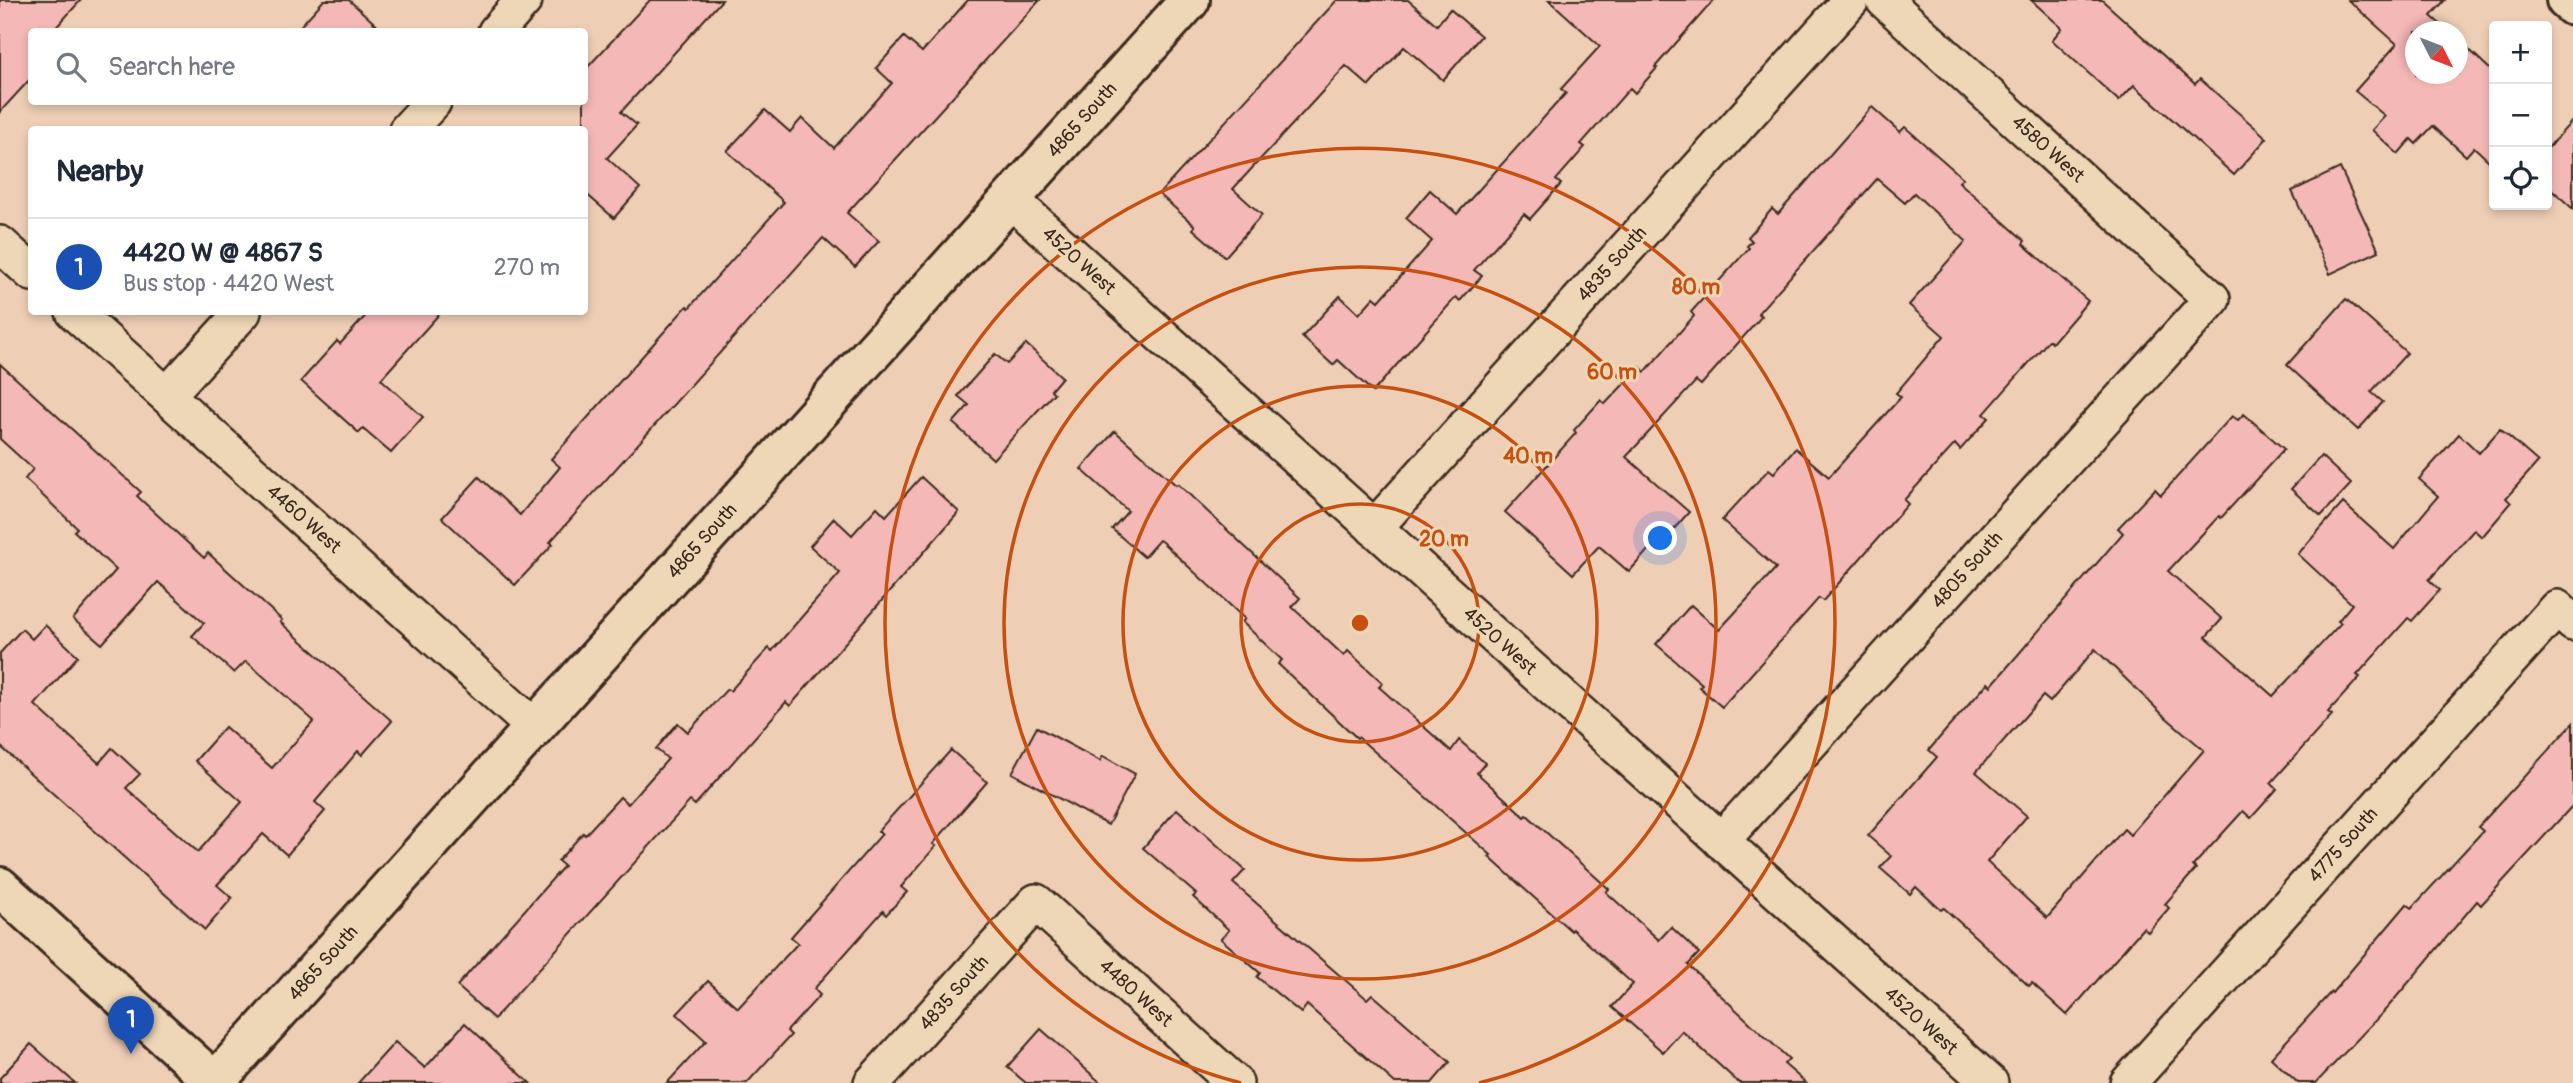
<!DOCTYPE html>
<meta charset="utf-8">
<style>
:root{--surface:#fff;--page:#f2f2f3;--text:#1f2937;--muted:#747a83;--line:#e0e1e3;--accent:#d1495b}
body{margin:0;font-family:Pangolin,sans-serif;background:var(--page);color:var(--text)}
.controls{position:absolute;right:21px;top:21px;display:grid;overflow:hidden;border-radius:7px;box-shadow:0 4px 10px #0003}
.controls button{width:63px;height:63px;display:grid;place-items:center;padding:0;border:0;border-bottom:2px solid var(--line);background:var(--surface);color:var(--text);font:35px sans-serif}
.compass{position:absolute;left:2405px;top:21px;width:63px;height:63px;border-radius:50%;background:var(--surface);box-shadow:0 4px 10px #0003;rotate:132deg}
.you{position:absolute;left:1661px;top:539px;width:24px;height:24px;margin:-18px;border:5px solid #fff;border-radius:50%;background:#1a73e8;box-shadow:0 0 0 10px #1a73e833}
.badge{display:grid;place-items:center;width:46px;height:46px;border-radius:50%;background:var(--accent);color:#fff;font-size:23px;font-weight:700}
.pin{position:absolute;translate:-50% -58px;filter:drop-shadow(0 2px 4px #0008)}
.pin::after{content:'';position:absolute;top:37px;width:24px;height:21px;background:inherit;clip-path:polygon(0 0,100% 0,50% 100%)}
.list{margin:0;padding:0;list-style:none}
h2{display:flex;justify-content:space-between;align-items:center;height:91px;margin:0;padding:0 28px;font-size:30px}
h2 small{font-size:23px;font-weight:400;color:var(--muted)}
.list li{display:grid;grid-template-columns:46px 1fr auto;gap:21px;align-items:center;box-sizing:border-box;height:98px;padding:0 28px;border-top:2px solid var(--line)}
.list b{display:block;font-size:26px;white-space:nowrap}
.list p{margin:0;font-size:23px;white-space:nowrap;color:var(--muted)}
.list em{font-size:23px;font-style:normal;color:var(--muted)}
.icon{flex:none;width:38px;height:38px;fill:none;stroke:currentColor;stroke-width:2;stroke-linecap:round;stroke-linejoin:round}
.map{position:relative;flex:none;width:2573px;height:1083px;overflow:hidden}
.search{position:absolute;background:var(--surface);box-shadow:0 4px 10px #0003;left:28px;top:28px;width:560px;height:77px;display:flex;align-items:center;gap:18px;box-sizing:border-box;padding:0 24px;border-radius:7px;color:var(--muted);font-size:26px}
.panel{position:absolute;background:var(--surface);box-shadow:0 4px 10px #0003;left:28px;top:126px;width:560px;height:189px;border-radius:7px}
.map>svg:first-child{display:block}
</style>
<div class="map">
<svg width="2573" height="1083" viewBox="0 0 2573 1083">
<rect width="100%" height="100%" fill="#efceb6"/>
<filter id="ink" filterUnits="userSpaceOnUse"><feTurbulence type="fractalNoise" baseFrequency=".0143" numOctaves="2"/><feDisplacementMap in="SourceGraphic" scale="14" xChannelSelector="R" yChannelSelector="G"/><feConvolveMatrix kernelMatrix="1 2 1 2 8 2 1 2 1" color-interpolation-filters="sRGB"/></filter>
<g filter="url(#ink)">
<!-- building -->
<g fill="#f4b8b6" stroke="#3b2a1e" stroke-width="2" fill-rule="evenodd">
<polygon points="0,0 81,0 52,32 32,32 32,77 0,112"/>
<polygon points="324,0 349,0 384,32 295,32"/>
<polygon points="650,0 722,0 621,112 637,125 607,158 640,188 614,218 584,192 584,71"/>
<polygon points="968,0 1040,0 847,213 879,241 855,267 823,238 550,542 553,544 515,585 442,518 479,477 520,515 560,467 551,459 687,306 689,308 784,202 727,151 765,110 790,132 802,118 834,148 892,83 876,68 904,37 922,52"/>
<polygon points="1337,0 1408,0 1437,25 1450,9 1481,36 1443,80 1404,47 1369,86 1346,66 1233,189 1262,215 1225,257 1193,229 1195,226 1159,194"/>
<polygon points="1549,0 1714,0 1655,67 1657,68 1635,93 1630,88 1581,144 1585,147 1556,180 1561,184 1530,219 1524,214 1474,270 1482,276 1460,301 1456,297 1373,392 1338,360 1333,365 1302,337 1340,296 1359,314 1374,297 1379,301 1432,241 1406,218 1430,190 1457,214 1566,93 1561,89 1600,46"/>
<polygon points="2031,0 2102,0 2195,84 2200,79 2267,138 2234,175 2134,85 2119,101 2052,40 2062,28"/>
<polygon points="2348,0 2445,0 2431,16 2449,32 2416,32 2416,74 2458,74 2458,39 2494,73 2494,166 2474,147 2466,156 2433,126 2416,144 2411,139 2398,154 2372,130 2385,116 2355,91 2397,44"/>
<polygon points="1872,107 1900,132 1905,127 1963,178 1959,182 2025,241 2023,244 2088,301 2052,343 2049,340 1984,414 1989,418 1960,450 1955,444 1904,500 1908,504 1845,576 1823,601 1819,598 1722,707 1699,687 1702,684 1656,644 1691,605 1719,630 1776,568 1722,520 1769,469 1774,473 1795,448 1829,477 1901,397 1896,393 1944,336 1909,305 1966,241 1914,193 1905,203 1877,179 1758,313 1762,316 1701,385 1696,381 1626,457 1689,512 1666,538 1662,534 1629,572 1599,546 1573,574 1505,512 1576,433 1574,430 1601,400 1605,404 1640,367 1645,372 1694,316 1691,312 1749,248 1747,246 1752,241 1748,237 1772,209 1778,214"/>
<polygon points="2573,120 2573,209 2547,185 2547,149"/>
<polygon points="2340,168 2379,251 2330,274 2292,191"/>
<polygon points="2346,299 2407,353 2371,392 2383,402 2358,430 2287,365"/>
<polygon points="369,312 441,312 381,379 423,417 391,453 363,429 359,433 301,381 337,341 340,344"/>
<polygon points="1026,344 1062,377 1051,390 1054,393 993,459 953,423 969,405 958,396 995,354 1007,364"/>
<polygon points="0,364 141,492 137,496 204,558 208,553 282,620 280,622 392,721 362,755 358,751 315,802 325,811 287,855 263,834 217,885 232,898 205,930 0,746 0,653 22,629 32,639 45,625 78,656 35,705 99,763 112,748 140,774 126,788 198,852 242,802 195,761 225,727 272,768 314,721 246,661 234,673 192,636 204,623 158,582 102,644 73,619 116,570 74,531 77,528 25,479 33,469 0,439"/>
<path d="M2244,414l40,35 -63,69 -2,-2 -51,55 54,48 -16,18 67,59 68,-73 -3,-2 14,-17 -54,-50 45,-51 51,46 44,-53 -19,-17 40,-45 20,19 21,-24 38,33 -32,36 5,5 -29,34 -8,-7 -45,50 11,10 -28,31 -4,-3 -51,57 3,2 -32,35 4,3 -61,68 6,6 -26,29 -8,-7 -50,55 3,3 -31,35 4,4 -21,24 -5,-4 -76,87 -35,-32 -3,3 -85,-78 -3,2 -25,-23 -6,7 -30,-26 11,-12 -23,-20 69,-79 -8,-7 18,-21 41,-46 3,3 132,-153 -5,-5 37,-39 6,6 71,-79 6,4zM2095,649l67,65 42,36 -74,85 -6,-6 -77,89 -60,-56 40,-46 -51,-44 67,-76 7,6z"/>
<polygon points="1115,431 1176,485 1178,484 1300,598 1292,607 1344,656 1348,651 1383,683 1379,687 1451,751 1459,740 1485,763 1477,773 1525,817 1527,815 1609,889 1606,892 1659,940 1671,927 1699,953 1688,965 1789,1059 1784,1064 1806,1083 1739,1083 1682,1031 1663,1052 1612,1007 1633,984 1572,929 1571,931 1489,857 1491,855 1358,737 1357,738 1278,664 1282,660 1242,622 1245,619 1162,542 1159,540 1144,557 1112,529 1128,511 1081,469"/>
<polygon points="2321,456 2351,484 2321,516 2291,489"/>
<polygon points="921,477 959,512 790,706 786,702 695,805 690,801 494,1019 457,986 564,866 558,861 583,833 585,835 620,797 628,804 668,759 656,749 678,723 688,732 727,689 730,691 769,648 772,651 840,573 810,546 834,518 852,535 877,507 886,516"/>
<polygon points="2573,723 2573,805 2481,905 2477,901 2388,1007 2316,1083 2298,1083 2271,1058 2331,992 2332,993 2407,904 2412,908 2483,831 2478,827"/>
<polygon points="1037,727 1100,761 1103,756 1135,774 1108,825 1012,773"/>
<polygon points="951,750 987,782 933,844 936,846 901,887 907,892 886,915 883,911 814,989 820,995 787,1031 791,1035 747,1083 667,1083 706,1041 677,1014 708,981 738,1008 798,943 791,937 882,834 878,831"/>
<polygon points="1177,809 1245,870 1233,883 1367,999 1372,994 1450,1062 1432,1083 1395,1083 1307,1005 1301,1013 1257,977 1260,973 1221,939 1229,930 1193,897 1196,894 1143,848"/>
<polygon points="465,1023 530,1083 358,1083 395,1042 425,1068"/>
<polygon points="1041,1029 1101,1083 1026,1083 1007,1067"/>
<polygon points="31,1044 75,1083 0,1083 0,1078"/>
</g>
<g fill="none" stroke-linecap="round" stroke-linejoin="round">
<defs>
<g id="street">
<polyline points="496,32 524,0"/>
<polyline points="407,130 433,102"/>
<polyline points="1010,199 1990,1083"/>
<polyline points="0,244 32,273"/>
<polyline points="74,312 534,727"/>
<polyline points="167,395 243,312"/>
<polyline points="1374,528 1851,0"/>
<polyline points="1721,841 2212,299 1884,0"/>
<polyline points="872,1083 1036,902 1235,1083"/>
<polyline points="2128,1083 2557,608 2573,623"/>
</g>
<g id="secondary">
<polyline points="2566,0 2573,6"/>
<polyline points="0,887 216,1083"/>
<polyline points="214,1083 1190,0"/>
</g>
</defs>
<!-- street casing -->
<use href="#street" stroke="#3b2a1e" stroke-width="40"/>
<!-- secondary casing -->
<use href="#secondary" stroke="#3b2a1e" stroke-width="44"/>
<!-- street -->
<use href="#street" stroke="#edd7b6" stroke-width="35"/>
<!-- secondary -->
<use href="#secondary" stroke="#edd7b6" stroke-width="38"/>
</g>
</g>
<!-- distance rings -->
<g fill="none" stroke="#c55010" stroke-width="3.5">
<circle cx="1360" cy="623" r="119"/>
<circle cx="1360" cy="623" r="237"/>
<circle cx="1360" cy="623" r="356"/>
<path d="M1241 1083A475 475 0 1 1 1479 1083"/>
</g>
<g text-anchor="middle" dominant-baseline="central" stroke-width="6" stroke-linejoin="round" paint-order="stroke">
<!-- street labels -->
<g font-size="19" fill="#3b2a1e" stroke="#edd7b6">
<text transform="translate(1082 120) rotate(-48)">4865 South</text>
<text transform="translate(2048 149) rotate(42)">4580 West</text>
<text transform="translate(1079 261) rotate(42)">4520 West</text>
<text transform="translate(1612 264) rotate(-48)">4835 South</text>
<text transform="translate(304 519) rotate(42)">4460 West</text>
<text transform="translate(702 541) rotate(-48)">4865 South</text>
<text transform="translate(1967 570) rotate(-48)">4805 South</text>
<text transform="translate(1500 641) rotate(42)">4520 West</text>
<text transform="translate(2343 845) rotate(-48)">4775 South</text>
<text transform="translate(323 963) rotate(-48)">4865 South</text>
<text transform="translate(954 993) rotate(-48)">4835 South</text>
<text transform="translate(1136 993) rotate(42)">4480 West</text>
<text transform="translate(1921 1021) rotate(42)">4520 West</text>
</g>
</g>
<circle cx="1360" cy="623" r="10" fill="#c55010" stroke="#edd7b6" stroke-width="3.5"/>
<g font-size="21" text-anchor="middle" font-weight="bold" fill="#c55010" stroke="#edd7b6" stroke-width="6" stroke-linejoin="round" paint-order="stroke">
<text x="1696" y="294">80 m</text>
<text x="1612" y="379">60 m</text>
<text x="1528" y="463">40 m</text>
<text x="1444" y="546">20 m</text>
</g>
</svg>
<div class="controls">
<button>+</button>
<button>−</button>
<button><svg class="icon" aria-label="locate" viewBox="0 0 24 24"><circle cx="12" cy="12" r="6"/><path d="M12 2v4M12 18v4M2 12h4M18 12h4"/></svg></button>
</div>
<svg class="compass" viewBox="-18 -18 36 36"><path d="M0-13l5 13h-10z" fill="#e53935"/><path d="M0 13l5-13h-10z" fill="#747a83"/></svg>
<div class="you"></div>
<div class="pin badge" style="left:131px;top:1054px;background:#1a4fb4">1</div>
<div class="search"><svg class="icon" aria-label="search" viewBox="0 0 24 24"><circle cx="10" cy="10" r="6"/><path d="M15 15l6 6"/></svg>Search here</div>
<section class="panel">
<h2>Nearby<small></small></h2>
<ul class="list">
<li><span class="badge" style="background:#1a4fb4">1</span><div><b>4420 W @ 4867 S</b><p>Bus stop · 4420 West</p></div><em>270 m</em></li>
</ul>
</section>
</div>
